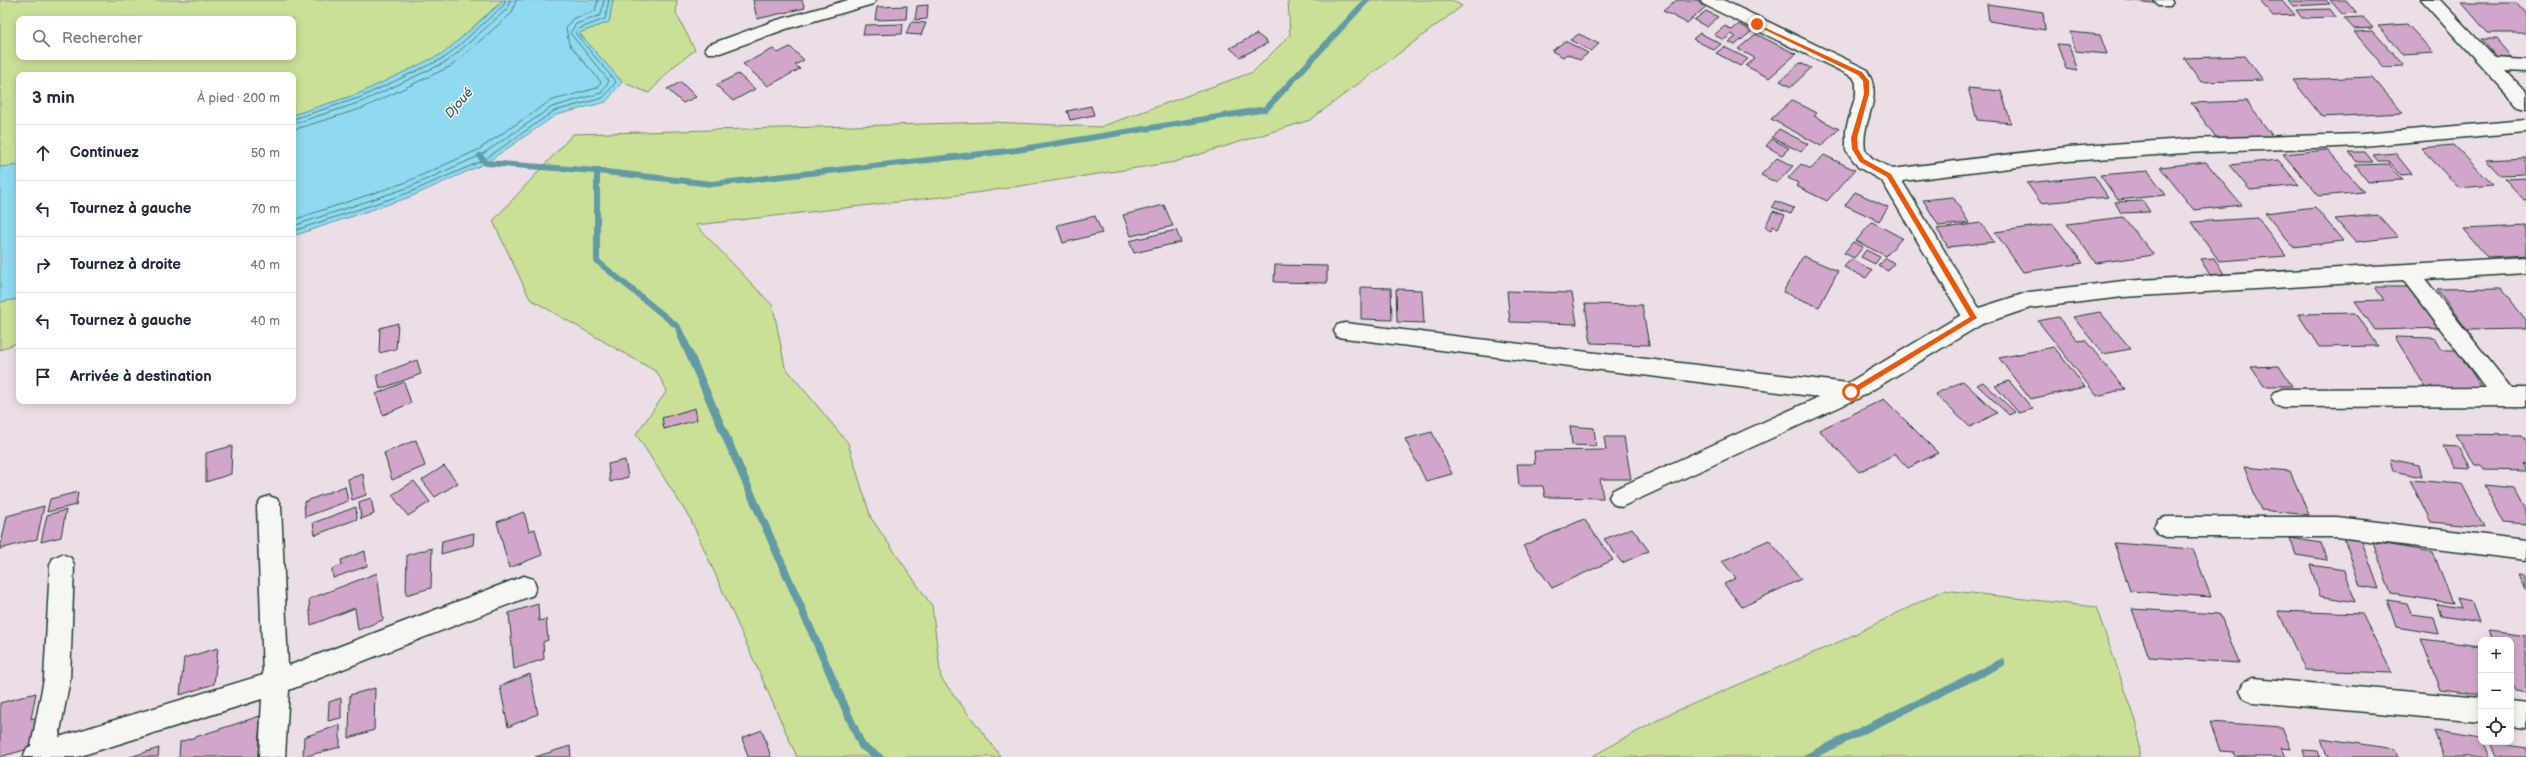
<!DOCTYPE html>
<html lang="fr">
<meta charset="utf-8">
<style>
:root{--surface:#fff;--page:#f2f2f3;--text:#1f2937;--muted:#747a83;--line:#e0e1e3}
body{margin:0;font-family:"Balsamiq Sans",sans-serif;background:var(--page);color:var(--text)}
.controls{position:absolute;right:12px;bottom:12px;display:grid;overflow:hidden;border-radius:8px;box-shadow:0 2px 10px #0003}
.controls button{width:36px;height:36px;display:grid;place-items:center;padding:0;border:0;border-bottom:1px solid var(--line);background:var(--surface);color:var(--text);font:20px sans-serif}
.stop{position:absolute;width:12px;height:12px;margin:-9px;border:3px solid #ea580c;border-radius:50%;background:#fff}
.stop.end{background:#ea580c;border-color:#fff;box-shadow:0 1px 4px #0008}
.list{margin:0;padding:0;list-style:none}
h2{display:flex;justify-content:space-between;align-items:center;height:52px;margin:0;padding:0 16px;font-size:17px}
h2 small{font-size:13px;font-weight:400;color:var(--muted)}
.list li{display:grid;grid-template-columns:26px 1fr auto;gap:12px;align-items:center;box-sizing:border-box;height:56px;padding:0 16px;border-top:1px solid var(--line)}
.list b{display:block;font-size:15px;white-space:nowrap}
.list em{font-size:13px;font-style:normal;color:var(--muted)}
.icon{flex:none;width:22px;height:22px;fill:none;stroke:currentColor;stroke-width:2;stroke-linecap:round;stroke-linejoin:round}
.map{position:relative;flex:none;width:2526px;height:757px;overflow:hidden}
.search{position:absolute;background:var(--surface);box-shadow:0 2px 10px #0003;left:16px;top:16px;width:280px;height:44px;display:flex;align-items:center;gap:10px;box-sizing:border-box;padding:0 14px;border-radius:8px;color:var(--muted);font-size:15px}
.panel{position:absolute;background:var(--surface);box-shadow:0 2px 10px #0003;left:16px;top:72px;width:280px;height:332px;border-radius:8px}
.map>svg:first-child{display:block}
</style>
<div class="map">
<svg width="2526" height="757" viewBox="0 0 2526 757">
<rect width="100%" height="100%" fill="#ebdee6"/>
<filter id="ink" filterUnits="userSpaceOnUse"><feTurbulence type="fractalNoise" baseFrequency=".025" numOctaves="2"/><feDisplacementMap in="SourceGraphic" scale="8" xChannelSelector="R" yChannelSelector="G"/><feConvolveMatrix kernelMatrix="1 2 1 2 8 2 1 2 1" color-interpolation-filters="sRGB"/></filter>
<g filter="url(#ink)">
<!-- green -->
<g fill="#cae096" stroke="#748e65" fill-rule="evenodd">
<path d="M0,0h500l2,1 -58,52 -86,41 -65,21v-40h-274v90l-19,2zM19,19h274v38h-274z"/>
<polygon points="613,0 677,0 676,13 695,50 673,67 649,93 622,82 579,33 609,22"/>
<polygon points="1288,0 1452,0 1462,6 1310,120 1175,162 975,193 696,225 773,306 785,367 848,443 871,518 932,606 941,678 1001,757 797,757 691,520 636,434 667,391 657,372 530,299 493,221 573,134 992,122 1100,127 1253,72 1290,35"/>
<polygon points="19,299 19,342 0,350 0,302"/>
<polygon points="1944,590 2096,607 2138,727 2139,757 1591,757 1667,715 1841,641"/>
</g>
<!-- water -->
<g fill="#8fdaf0" stroke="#629ba5">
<polygon points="500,0 613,0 609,22 579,33 622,82 606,102 556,115 486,163 410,197 293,236 293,115 358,94 444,53 502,2"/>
<polygon points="19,165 19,299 0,302 0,167"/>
</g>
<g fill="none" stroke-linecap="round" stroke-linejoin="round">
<!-- shore -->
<g stroke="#4c7c7f" stroke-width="1">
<polyline points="293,119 359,98 446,57 504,5 505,0"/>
<polyline points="293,124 361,102 448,61 507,9 510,0"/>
<polyline points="293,130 363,108 451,66 512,13 516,0"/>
<polyline points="293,220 404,183 478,150 550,101 597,88 601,82 569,44 566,28 572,19 595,11 598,0"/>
<polyline points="293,226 407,188 481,155 552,107 601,93 609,81 570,33 576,24 601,15 604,0"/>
<polyline points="293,231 408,193 484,160 554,111 603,98 616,82 575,33 578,29 605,19 609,0"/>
</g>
<!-- stream-far1 -->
<g stroke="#629ba5" stroke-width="6">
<polyline points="480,156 486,163 597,171 712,184 1017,150 1266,109 1367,0"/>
<polyline points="597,171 597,261 678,327 683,338"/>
</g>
<!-- stream -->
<g stroke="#629ba5" stroke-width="8">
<polyline points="682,337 862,746 879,757"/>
<polyline points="1808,757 2001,663"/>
</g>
</g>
<!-- building -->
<g fill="#d1a6ca" stroke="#1f3d34">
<polygon points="753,0 802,0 805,8 757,19"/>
<polygon points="1677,0 1698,0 1708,5 1687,23 1663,11"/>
<polygon points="2126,0 2160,0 2161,4"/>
<polygon points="2260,0 2282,0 2295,15 2273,16"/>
<polygon points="2288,0 2326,0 2330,4 2293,6"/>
<polygon points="2330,0 2346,0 2357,13 2342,14"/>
<polygon points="2462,3 2517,3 2526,13 2526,33 2488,33"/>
<polygon points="1987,4 2043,12 2045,30 1989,21"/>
<polygon points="928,5 927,19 915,20 917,6"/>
<polygon points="907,6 906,19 875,20 877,7"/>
<polygon points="2330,9 2336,17 2302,18 2296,10"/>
<polygon points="1706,11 1718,17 1707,27 1694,20"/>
<polygon points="2363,17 2373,28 2354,29 2344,18"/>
<polygon points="911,22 926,23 921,35 906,34"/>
<polygon points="903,24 902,34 863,35 865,25"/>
<polygon points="1739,24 1752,31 1735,45 1729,42 1736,37 1731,34 1724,40 1714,35 1725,26 1732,30"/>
<polygon points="2407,24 2434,53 2403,55 2378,26"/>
<polygon points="2373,31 2404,66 2384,67 2354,32"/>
<polygon points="2070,32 2100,35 2107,54 2075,51"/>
<polygon points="1700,33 1721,44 1714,50 1693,39"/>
<polygon points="1257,34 1268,43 1240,57 1230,48"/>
<polygon points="1579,34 1599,44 1591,51 1570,40"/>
<polygon points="1756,34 1796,54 1769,78 1746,66 1755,58 1738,49"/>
<polygon points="2481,39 2497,39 2513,58 2497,58"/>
<polygon points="1565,41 1588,53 1580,60 1567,54 1563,57 1552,51"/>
<polygon points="2057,44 2069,45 2078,71 2066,69"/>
<polygon points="790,47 804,60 795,65 800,69 768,86 743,64 773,49 778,53"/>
<polygon points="1724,47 1748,59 1740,66 1716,53"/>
<polygon points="2245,56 2263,80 2201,82 2184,58"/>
<polygon points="1800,63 1811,68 1791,87 1780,81"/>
<polygon points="738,74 755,89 733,101 716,85"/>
<polygon points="2372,77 2403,113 2322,117 2293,80"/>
<polygon points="681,82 696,97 683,103 667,89"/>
<polygon points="1968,88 2001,91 2011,123 1977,120"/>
<polygon points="1792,100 1817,113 1814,116 1839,129 1821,146 1771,119"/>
<polygon points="2246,101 2274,138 2218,140 2191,103"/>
<polygon points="1091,106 1094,115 1070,120 1067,111"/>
<polygon points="1779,129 1808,144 1801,152 1772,137"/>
<polygon points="1772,139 1789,148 1782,155 1766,146"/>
<polygon points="2454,145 2493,185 2459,188 2421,148"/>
<polygon points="2327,150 2364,192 2319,196 2283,154"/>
<polygon points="2349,152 2365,152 2373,162 2357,162"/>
<polygon points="2395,153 2412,174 2401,175 2389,161 2378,161 2373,155"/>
<polygon points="1824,155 1855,170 1827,201 1796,186 1798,183 1788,178 1801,164 1811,169"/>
<polygon points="1777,158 1793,166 1777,183 1761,175"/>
<polygon points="2526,158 2526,174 2500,175 2486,160"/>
<polygon points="2278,160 2299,185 2250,190 2229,165"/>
<polygon points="2206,162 2241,205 2194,210 2160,167"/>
<polygon points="2389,164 2402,180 2368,182 2355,165"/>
<polygon points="2148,171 2166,195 2118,200 2100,175"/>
<polygon points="2094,176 2108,197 2041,203 2027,183"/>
<polygon points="2526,178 2526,200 2524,200 2505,179"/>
<polygon points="1855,192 1888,207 1879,221 1845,205"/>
<polygon points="1953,197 1969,223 1939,226 1923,200"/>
<polygon points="1775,201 1794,208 1791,214 1772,207"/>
<polygon points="2143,201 2150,212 2121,213 2115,202"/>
<polygon points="1164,205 1173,226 1131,236 1123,215"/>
<polygon points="2315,207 2343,241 2293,247 2265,213"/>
<polygon points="1773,211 1785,215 1778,228 1773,226 1771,230 1765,227"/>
<polygon points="2378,215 2398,237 2355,242 2335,219"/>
<polygon points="1095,216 1102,233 1063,243 1057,225"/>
<polygon points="2123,217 2154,255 2096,263 2067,224"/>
<polygon points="2258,218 2286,256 2219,261 2192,222"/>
<polygon points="1872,222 1902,238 1886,256 1856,241"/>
<polygon points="1981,223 1994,242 1948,247 1937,229"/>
<polygon points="2053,224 2083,263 2023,272 1995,232"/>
<polygon points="2526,226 2526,255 2487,257 2464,229"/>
<polygon points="1176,230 1181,242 1134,253 1129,241"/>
<polygon points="1853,242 1863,247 1854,258 1844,253"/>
<polygon points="1866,250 1880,257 1875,264 1861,257"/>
<polygon points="1803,256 1838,271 1819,307 1783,292"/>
<polygon points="1886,258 1894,263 1888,271 1878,266"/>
<polygon points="2214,258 2224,274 2210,275 2200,259"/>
<polygon points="1851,259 1872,270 1866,278 1844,267"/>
<polygon points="1275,265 1327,266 1327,283 1274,282"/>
<polygon points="1361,287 1391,288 1392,320 1361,319"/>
<polygon points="2375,287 2412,287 2442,328 2375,330 2355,301 2384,300"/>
<polygon points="2501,288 2526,320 2526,329 2467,330 2437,289"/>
<polygon points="1396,289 1422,290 1424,323 1397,322"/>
<polygon points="1507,291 1572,293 1577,324 1510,322"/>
<polygon points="1585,304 1642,305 1649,345 1591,343"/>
<polygon points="2100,312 2131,349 2103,354 2073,317"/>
<polygon points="2356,313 2378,346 2319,347 2298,314"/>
<polygon points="2058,317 2078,341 2085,340 2125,389 2097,396 2038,321"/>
<polygon points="398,323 396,349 379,353 380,328"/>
<polygon points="2395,337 2434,338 2441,350 2458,350 2483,390 2426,388"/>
<polygon points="2054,347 2085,387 2030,399 1999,358"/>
<polygon points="417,360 421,374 380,389 377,375"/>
<polygon points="2279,366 2292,386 2264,386 2251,367"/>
<polygon points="1963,381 1997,413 1970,427 1935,394"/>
<polygon points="2009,381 2033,409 2019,413 1995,386"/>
<polygon points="404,382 411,403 383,415 376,394"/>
<polygon points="1983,382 2015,412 2009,415 1977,385"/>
<polygon points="1884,399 1938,453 1908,468 1895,454 1859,472 1819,430"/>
<polygon points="695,408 697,420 664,429 662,418"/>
<polygon points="1570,426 1594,428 1596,446 1572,445"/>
<polygon points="1432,432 1452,474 1426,481 1405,439"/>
<polygon points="2455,434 2521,435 2526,442 2526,465 2522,464 2526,471 2484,470 2481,465 2475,465"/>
<polygon points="1604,437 1624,437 1631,479 1600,479 1603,498 1545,497 1543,486 1519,486 1517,464 1535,464 1534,451 1606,450"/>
<polygon points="416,440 425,466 392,480 384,453"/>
<polygon points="232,446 231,474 206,482 206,453"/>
<polygon points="2443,446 2459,447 2471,468 2455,467"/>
<polygon points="2390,459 2419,465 2422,477 2393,471"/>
<polygon points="625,460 628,477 610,482 608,464"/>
<polygon points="444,466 458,483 435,497 422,480"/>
<polygon points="2244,467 2290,471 2309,515 2261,510"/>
<polygon points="363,474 366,495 352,500 348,479"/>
<polygon points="2410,480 2462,484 2484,527 2431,522"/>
<polygon points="414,481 430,502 408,516 392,495"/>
<polygon points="2484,485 2515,488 2526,509 2526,524 2503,522"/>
<polygon points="345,486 348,501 305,517 304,502"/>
<polygon points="78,492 76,505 47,512 50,499"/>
<polygon points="371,498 374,514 361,519 359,502"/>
<polygon points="44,506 37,539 0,549 7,516"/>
<polygon points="356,507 357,519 315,535 313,523"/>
<polygon points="66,510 61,537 41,542 47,515"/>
<polygon points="524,512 529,531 535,529 542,555 509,568 497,522"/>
<polygon points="1584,519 1613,560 1552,588 1523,546"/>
<polygon points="1632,528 1649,551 1622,563 1604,539"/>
<polygon points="474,533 473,545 441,554 442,541"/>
<polygon points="2344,537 2361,539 2379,589 2360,586"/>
<polygon points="2290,538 2321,543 2327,560 2296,555"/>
<polygon points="1769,540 1801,579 1742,607 1724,584 1736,578 1722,561"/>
<polygon points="2373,542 2433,552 2453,603 2391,594"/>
<polygon points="2114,543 2193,549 2211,597 2130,591"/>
<polygon points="432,548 431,588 406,595 407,555"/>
<polygon points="365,551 367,566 333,578 332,569 342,565 341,560"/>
<polygon points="2310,565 2345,570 2355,602 2320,596"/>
<polygon points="377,573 383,620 358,630 355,608 311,625 309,599"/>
<polygon points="2519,574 2526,575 2526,590"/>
<polygon points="2457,598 2472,601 2480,622 2441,616 2437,604 2461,608"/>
<polygon points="2387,600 2407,603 2412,615 2434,618 2439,634 2396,627"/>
<polygon points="538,604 539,621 546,619 548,640 543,642 544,659 514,669 509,613"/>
<polygon points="2132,609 2220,614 2239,663 2149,657"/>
<polygon points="2278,611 2362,614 2392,673 2305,670"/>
<polygon points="2489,631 2526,636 2526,693 2516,691 2511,681 2511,640 2493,640"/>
<polygon points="2421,639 2481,646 2481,695 2441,690"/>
<polygon points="218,648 214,684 180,695 184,658"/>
<polygon points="530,674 538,714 508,727 500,686"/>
<polygon points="375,688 374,730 349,738 350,695"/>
<polygon points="36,693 31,719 40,716 35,747 0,757 0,703"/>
<polygon points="341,698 341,718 328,721 329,702"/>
<polygon points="260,716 258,757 179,757 180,742"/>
<polygon points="2210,722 2282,727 2291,749 2281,748 2285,757 2236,757 2234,752 2220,751"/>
<polygon points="340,725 340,747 303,757 304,737"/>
<polygon points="762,730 771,757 748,757 742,738"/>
<polygon points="2434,731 2481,738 2489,757 2444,757"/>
<polygon points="2321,738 2395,749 2398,757 2327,757"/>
<polygon points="2490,742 2526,747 2526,757 2496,757"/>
<polygon points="570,746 571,757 535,757"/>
<polygon points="159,748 158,757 130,757"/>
<polygon points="2303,750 2318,751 2320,757 2305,757"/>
</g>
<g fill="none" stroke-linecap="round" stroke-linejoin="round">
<defs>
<g id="minor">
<polygon points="848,0 876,0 873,4 786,29 720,53 708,53 705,49 708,45 774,21"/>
<path d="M1700,0h23l143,69c20,30 -6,50 -1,81l7,8 20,11 176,-22 117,-8 177,-5 164,-14v12l-164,14 -177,7 -117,8 -166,20 77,127 50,-16 94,-11 403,-24v16l-101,6 86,109h15v18l-243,1 -8,-3 -3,-6 3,-6 8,-3 203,-1 -83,-108 -280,17 -93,11 -48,16 -123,74 -238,109 -8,-3 -4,-7 4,-7 206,-93 -482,-60 -3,-6 3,-6 8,-2 503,60 113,-68 -79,-134 -24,-14 -12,-17v-21l10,-35v-11l-3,-6 -150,-73z"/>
<polygon points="2154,0 2172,0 2173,2 2170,6 2158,6"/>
<polygon points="2421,0 2440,0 2495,58 2526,60 2526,72 2506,71 2526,92 2526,109 2519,107"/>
<polygon points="269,496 277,499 281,506 288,666 524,576 533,579 536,587 533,595 289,690 285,757 259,757 262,699 77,757 23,757 27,748 31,746 44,679 50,565 53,558 62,554 71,558 74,565 70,679 59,737 263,675 257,506 261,499"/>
<polygon points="2166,517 2337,517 2526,540 2526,560 2337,537 2166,537 2158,534 2154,527 2158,520"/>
<polygon points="2253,678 2481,698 2481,722 2253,702 2244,698 2240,690 2244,682"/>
<polygon points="2511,701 2526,703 2526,727 2511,725"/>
</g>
</defs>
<!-- minor casing -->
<use href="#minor" stroke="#1f3d34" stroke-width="3"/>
<!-- minor -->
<use href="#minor" fill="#f6f6f2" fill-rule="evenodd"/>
</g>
</g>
<!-- route -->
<polygon fill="#ea580c" points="1755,23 1862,72 1869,81 1869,94 1857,138 1858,149 1864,159 1891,174 1977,318 1851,395 1849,390 1970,317 1887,177 1860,162 1852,149 1851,138 1864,94 1863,81 1858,75 1755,25"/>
<g text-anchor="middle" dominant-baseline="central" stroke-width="3" stroke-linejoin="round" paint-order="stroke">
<!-- water labels -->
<g font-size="13" font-style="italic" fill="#355c5a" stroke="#f6f6f2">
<text transform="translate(459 103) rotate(-48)">Djoué</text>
</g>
</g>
</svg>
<div class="controls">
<button>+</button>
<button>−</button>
<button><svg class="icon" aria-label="locate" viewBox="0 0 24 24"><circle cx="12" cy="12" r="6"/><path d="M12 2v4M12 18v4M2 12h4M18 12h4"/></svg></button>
</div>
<div class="stop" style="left:1851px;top:392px"></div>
<div class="stop end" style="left:1757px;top:24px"></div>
<div class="search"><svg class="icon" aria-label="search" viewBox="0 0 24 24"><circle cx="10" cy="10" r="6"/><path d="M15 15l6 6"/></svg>Rechercher</div>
<section class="panel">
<h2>3 min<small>À pied · 200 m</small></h2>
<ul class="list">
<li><svg class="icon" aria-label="ahead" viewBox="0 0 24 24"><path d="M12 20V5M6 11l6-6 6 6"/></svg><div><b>Continuez</b></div><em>50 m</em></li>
<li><svg class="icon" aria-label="left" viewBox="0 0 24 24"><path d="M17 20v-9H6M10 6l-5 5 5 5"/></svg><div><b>Tournez à gauche</b></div><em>70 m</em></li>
<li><svg class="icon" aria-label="right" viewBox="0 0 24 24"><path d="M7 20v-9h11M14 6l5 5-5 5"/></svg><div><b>Tournez à droite</b></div><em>40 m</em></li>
<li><svg class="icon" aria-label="left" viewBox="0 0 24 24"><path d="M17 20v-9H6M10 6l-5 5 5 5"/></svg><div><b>Tournez à gauche</b></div><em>40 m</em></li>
<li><svg class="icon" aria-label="arrive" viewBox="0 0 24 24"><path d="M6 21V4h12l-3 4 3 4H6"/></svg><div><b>Arrivée à destination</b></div></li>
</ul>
</section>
</div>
